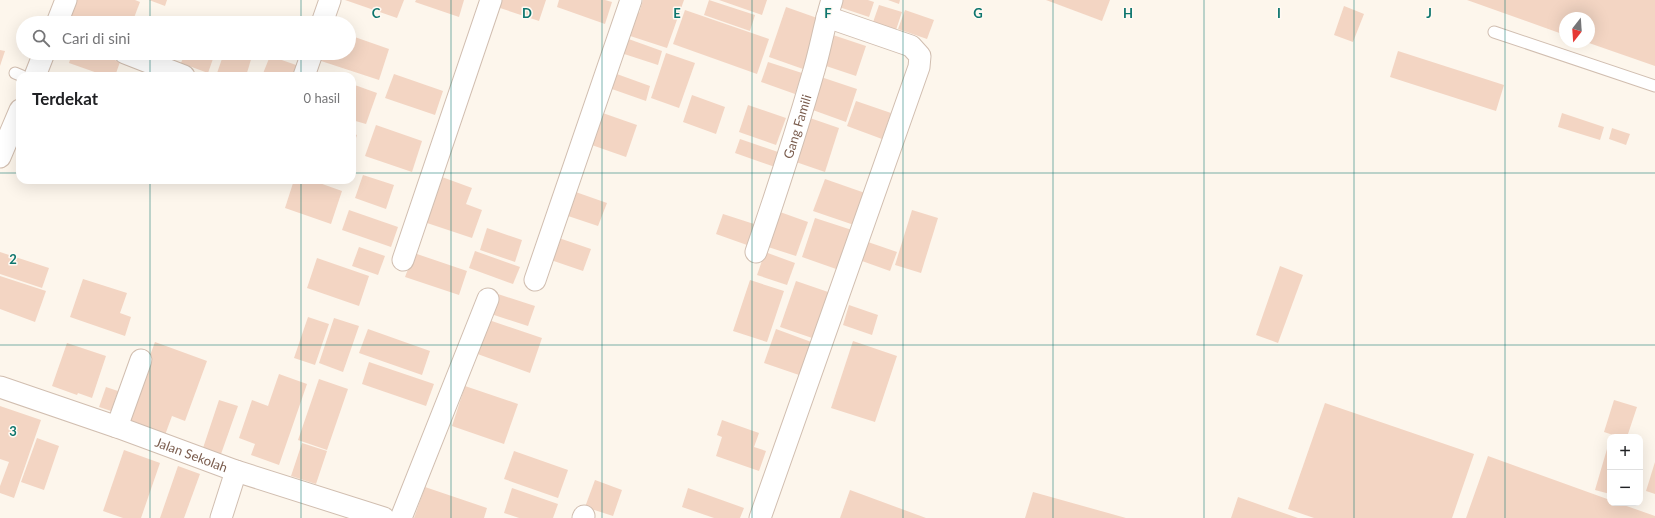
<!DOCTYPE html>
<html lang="id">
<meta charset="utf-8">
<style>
:root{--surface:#fff;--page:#f2f2f2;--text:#202124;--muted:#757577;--line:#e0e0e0}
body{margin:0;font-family:Lato,sans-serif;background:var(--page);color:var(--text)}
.controls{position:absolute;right:12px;bottom:12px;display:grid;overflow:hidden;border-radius:8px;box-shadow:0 4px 16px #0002}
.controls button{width:36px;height:36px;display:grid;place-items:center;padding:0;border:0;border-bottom:1px solid var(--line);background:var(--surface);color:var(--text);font:20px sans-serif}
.compass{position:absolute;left:1559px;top:12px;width:36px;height:36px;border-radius:50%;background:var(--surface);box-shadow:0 4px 16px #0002;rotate:197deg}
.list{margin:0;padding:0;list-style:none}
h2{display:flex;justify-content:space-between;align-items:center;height:52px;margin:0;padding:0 16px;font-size:17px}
h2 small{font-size:13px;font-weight:400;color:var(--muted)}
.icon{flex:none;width:22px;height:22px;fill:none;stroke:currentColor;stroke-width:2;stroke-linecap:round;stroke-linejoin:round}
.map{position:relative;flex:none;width:1655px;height:518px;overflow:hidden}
.search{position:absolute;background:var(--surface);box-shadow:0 4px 16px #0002;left:16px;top:16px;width:340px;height:44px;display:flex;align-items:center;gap:10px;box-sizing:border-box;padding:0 14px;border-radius:22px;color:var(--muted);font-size:15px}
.panel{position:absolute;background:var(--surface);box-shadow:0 4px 16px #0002;left:16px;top:72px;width:340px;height:112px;border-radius:12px}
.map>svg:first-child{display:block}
</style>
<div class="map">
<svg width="1655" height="518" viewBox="0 0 1655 518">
<rect width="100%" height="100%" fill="#fdf6ec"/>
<!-- building -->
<g fill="#f3d5c3">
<polygon points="74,0 135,0 140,2 132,23 75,23 67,20"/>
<polygon points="149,0 167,0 165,6"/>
<polygon points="345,0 404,0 397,18"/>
<polygon points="416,0 464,0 459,17 415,2"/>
<polygon points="500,0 546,0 539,21 497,7"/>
<polygon points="559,0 605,0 612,2 605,24 557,7"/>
<polygon points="643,0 684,0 667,48 621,33 629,9 639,13"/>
<polygon points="709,0 755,15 750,31 704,15"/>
<polygon points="719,0 767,0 762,15"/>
<polygon points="841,0 868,0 874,2 869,17 839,7"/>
<polygon points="888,0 900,0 899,4"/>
<polygon points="1046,0 1110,0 1102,21"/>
<polygon points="1467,0 1655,0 1655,66 1589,43 1589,18 1565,18 1565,35"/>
<polygon points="879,5 902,12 894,36 871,28"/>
<polygon points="1344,6 1364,14 1353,42 1334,35"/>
<polygon points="786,7 820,19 803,69 769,57"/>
<polygon points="685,10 769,39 757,74 673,44"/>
<polygon points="905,10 934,20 927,39 898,29"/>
<polygon points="349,35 389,49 379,80 315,59 317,53 349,53"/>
<polygon points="833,35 866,46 856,76 823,65"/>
<polygon points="623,37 662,51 658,65 618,52"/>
<polygon points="0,50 5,51 0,66"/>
<polygon points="1398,51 1504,85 1496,111 1390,77"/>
<polygon points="72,53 96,53 120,62 115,76 106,76 69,63"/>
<polygon points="185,53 215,53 208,73 181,63"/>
<polygon points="224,53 253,53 246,76 216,76"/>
<polygon points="666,53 695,63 679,108 651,98"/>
<polygon points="270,56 302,67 299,76 262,76"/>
<polygon points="768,62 802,73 795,94 761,82"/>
<polygon points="312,70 328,76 310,76"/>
<polygon points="614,73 650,86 646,101 609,88"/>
<polygon points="394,74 443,91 435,115 385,98"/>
<polygon points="821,77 857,89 846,122 810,109"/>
<polygon points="352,84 377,93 366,124 352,120"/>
<polygon points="692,95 725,107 716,134 683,122"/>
<polygon points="856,101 891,113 882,139 847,126"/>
<polygon points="748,105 786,118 776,145 739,132"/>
<polygon points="597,111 637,125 626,157 586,143"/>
<polygon points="1562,113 1604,127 1600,140 1558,127"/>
<polygon points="807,117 839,128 825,172 793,161"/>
<polygon points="376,125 422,141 412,172 365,156"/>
<polygon points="1612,128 1630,134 1626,145 1609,139"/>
<polygon points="352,133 357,135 352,149"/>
<polygon points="740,139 781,153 775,167 735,153"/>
<polygon points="363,175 394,185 386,209 355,198"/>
<polygon points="442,177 472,188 466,204 482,210 472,238 421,221"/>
<polygon points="825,179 865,193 854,225 813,211"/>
<polygon points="294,180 311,180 342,191 331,224 285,208"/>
<polygon points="570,190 607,203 598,226 562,214"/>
<polygon points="349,210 398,227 391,247 342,230"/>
<polygon points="912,210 938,218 921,273 895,265"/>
<polygon points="780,212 808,222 796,256 768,247"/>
<polygon points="723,214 754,224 747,245 716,234"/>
<polygon points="815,218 852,230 839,270 802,257"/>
<polygon points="487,228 522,240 515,262 480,250"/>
<polygon points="553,236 591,249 583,271 545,258"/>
<polygon points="868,242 897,252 890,271 862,261"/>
<polygon points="359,247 385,256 378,275 352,266"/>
<polygon points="475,251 520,267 513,284 469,268"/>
<polygon points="0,252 49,268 42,288 0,274"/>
<polygon points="765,252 795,263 787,285 757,275"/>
<polygon points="414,253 467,271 459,295 405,277"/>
<polygon points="317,258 369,276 359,306 307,288"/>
<polygon points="1280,266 1303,275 1278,343 1256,335"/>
<polygon points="0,276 46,291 35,322 0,309"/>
<polygon points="83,279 127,293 120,313 131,317 125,336 70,317"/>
<polygon points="750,280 784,291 767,342 733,331"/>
<polygon points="796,281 834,294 818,340 780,327"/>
<polygon points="498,294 535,306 528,326 491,314"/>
<polygon points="849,305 878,315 872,335 843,325"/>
<polygon points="308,317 329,324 315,365 294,358"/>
<polygon points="334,318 359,326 343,372 319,363"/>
<polygon points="483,318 542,338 530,373 472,352"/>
<polygon points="368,329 430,351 422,375 359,353"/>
<polygon points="776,329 814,343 802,376 764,363"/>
<polygon points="853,341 897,356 875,422 831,408"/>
<polygon points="155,342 207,361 185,421 172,416 165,435 124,425"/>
<polygon points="67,343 106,356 92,398 78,393 77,395 52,386"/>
<polygon points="369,362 434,384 426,406 362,384"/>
<polygon points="279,374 307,384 279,465 251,455 255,444 239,438 252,400 268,406"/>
<polygon points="319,379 348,389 327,450 298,440"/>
<polygon points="465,386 518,404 504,444 452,426"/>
<polygon points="106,387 118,391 111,411 99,407"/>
<polygon points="219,400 238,406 221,454 203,448"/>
<polygon points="1614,400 1637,407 1627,437 1619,437 1604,432"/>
<polygon points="1325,403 1474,454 1452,518 1314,518 1288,509"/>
<polygon points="0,406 41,420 14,498 0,493 0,486 9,462 0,459"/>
<polygon points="722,420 759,433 754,447 766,451 759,471 716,456 722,437 717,435"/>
<polygon points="37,438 59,446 44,490 21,482"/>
<polygon points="302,443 327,451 316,484 291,476"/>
<polygon points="1607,449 1610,450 1610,494 1595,490"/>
<polygon points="124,450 160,463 141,518 123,518 103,511"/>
<polygon points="514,451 568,470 558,498 504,479"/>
<polygon points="1488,456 1610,500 1610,503 1618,503 1655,516 1655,518 1466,518"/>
<polygon points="1655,462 1655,494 1646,491"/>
<polygon points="178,466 200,474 184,518 160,518"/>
<polygon points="595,480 622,490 613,516 585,507"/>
<polygon points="425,487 487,508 484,518 414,518"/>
<polygon points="512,488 558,504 553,518 519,518 504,513"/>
<polygon points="688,488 744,508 740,518 714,518 682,507"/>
<polygon points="850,490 926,518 840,518"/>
<polygon points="1033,492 1126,518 1025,518"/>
<polygon points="1238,497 1298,518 1231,518"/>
</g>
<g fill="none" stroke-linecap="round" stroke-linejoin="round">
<defs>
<g id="service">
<polyline points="1494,32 1655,86"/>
<polyline points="15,73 22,76"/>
</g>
<g id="minor">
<polyline points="57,23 66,0"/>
<polyline points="322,23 330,0"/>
<polyline points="125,53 184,76"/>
<polyline points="35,76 44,53"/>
<polyline points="304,76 312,53"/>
<polyline points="0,157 20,110"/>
<path id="s1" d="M756,252c20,-58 39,-116 56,-175 8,-25 12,-52 20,-77"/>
<polyline points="403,260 491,0"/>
<polyline points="535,280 631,0"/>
<path id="s2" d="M0,387l117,40 119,44 148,47"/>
<polyline points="117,427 141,360"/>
<polyline points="221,518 236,471"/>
<polyline points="401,518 488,299"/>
<polyline points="583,518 584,516"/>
<polyline points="760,518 919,67 920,56 911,46 827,17"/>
</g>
</defs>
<!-- service casing -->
<use href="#service" stroke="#d1beb0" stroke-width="13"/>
<!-- minor casing -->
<use href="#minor" stroke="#d1beb0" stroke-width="23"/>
<!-- service -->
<use href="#service" stroke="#fff" stroke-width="11"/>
<!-- minor -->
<use href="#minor" stroke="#fff" stroke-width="21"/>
</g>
<!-- grid -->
<path fill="none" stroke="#0f766e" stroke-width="1" stroke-opacity="0.55" d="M150,0v23M301,0v23M451,0v518M602,0v518M752,0v518M903,0v518M1053,0v518M1204,0v518M1354,0v518M1505,0v518M150,53v23M301,53v23M0,173h20M352,173h1303M150,180v338M301,180v338M0,345h1655"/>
<g text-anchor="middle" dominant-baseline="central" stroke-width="3" stroke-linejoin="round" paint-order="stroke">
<!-- street labels -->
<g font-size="13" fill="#7a5c4d" stroke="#fffaf3">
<text stroke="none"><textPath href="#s1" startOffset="132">Gang Famili</textPath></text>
<text stroke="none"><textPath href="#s2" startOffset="203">Jalan Sekolah</textPath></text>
</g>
</g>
<g font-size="13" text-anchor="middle" font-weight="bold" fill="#0f766e" stroke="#fffaf3" stroke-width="3" stroke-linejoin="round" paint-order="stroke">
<text x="376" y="18">C</text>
<text x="527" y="18">D</text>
<text x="677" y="18">E</text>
<text x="828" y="18">F</text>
<text x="978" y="18">G</text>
<text x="1128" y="18">H</text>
<text x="1279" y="18">I</text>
<text x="1429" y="18">J</text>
<text x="13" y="264">2</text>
<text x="13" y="436">3</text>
</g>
</svg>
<div class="controls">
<button>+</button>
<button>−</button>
</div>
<svg class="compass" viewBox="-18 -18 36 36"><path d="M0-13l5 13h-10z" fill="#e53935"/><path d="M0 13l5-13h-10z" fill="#757577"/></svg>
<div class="search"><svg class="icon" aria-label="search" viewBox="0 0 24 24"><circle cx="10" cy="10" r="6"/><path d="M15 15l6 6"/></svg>Cari di sini</div>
<section class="panel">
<h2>Terdekat<small>0 hasil</small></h2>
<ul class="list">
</ul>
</section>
</div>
